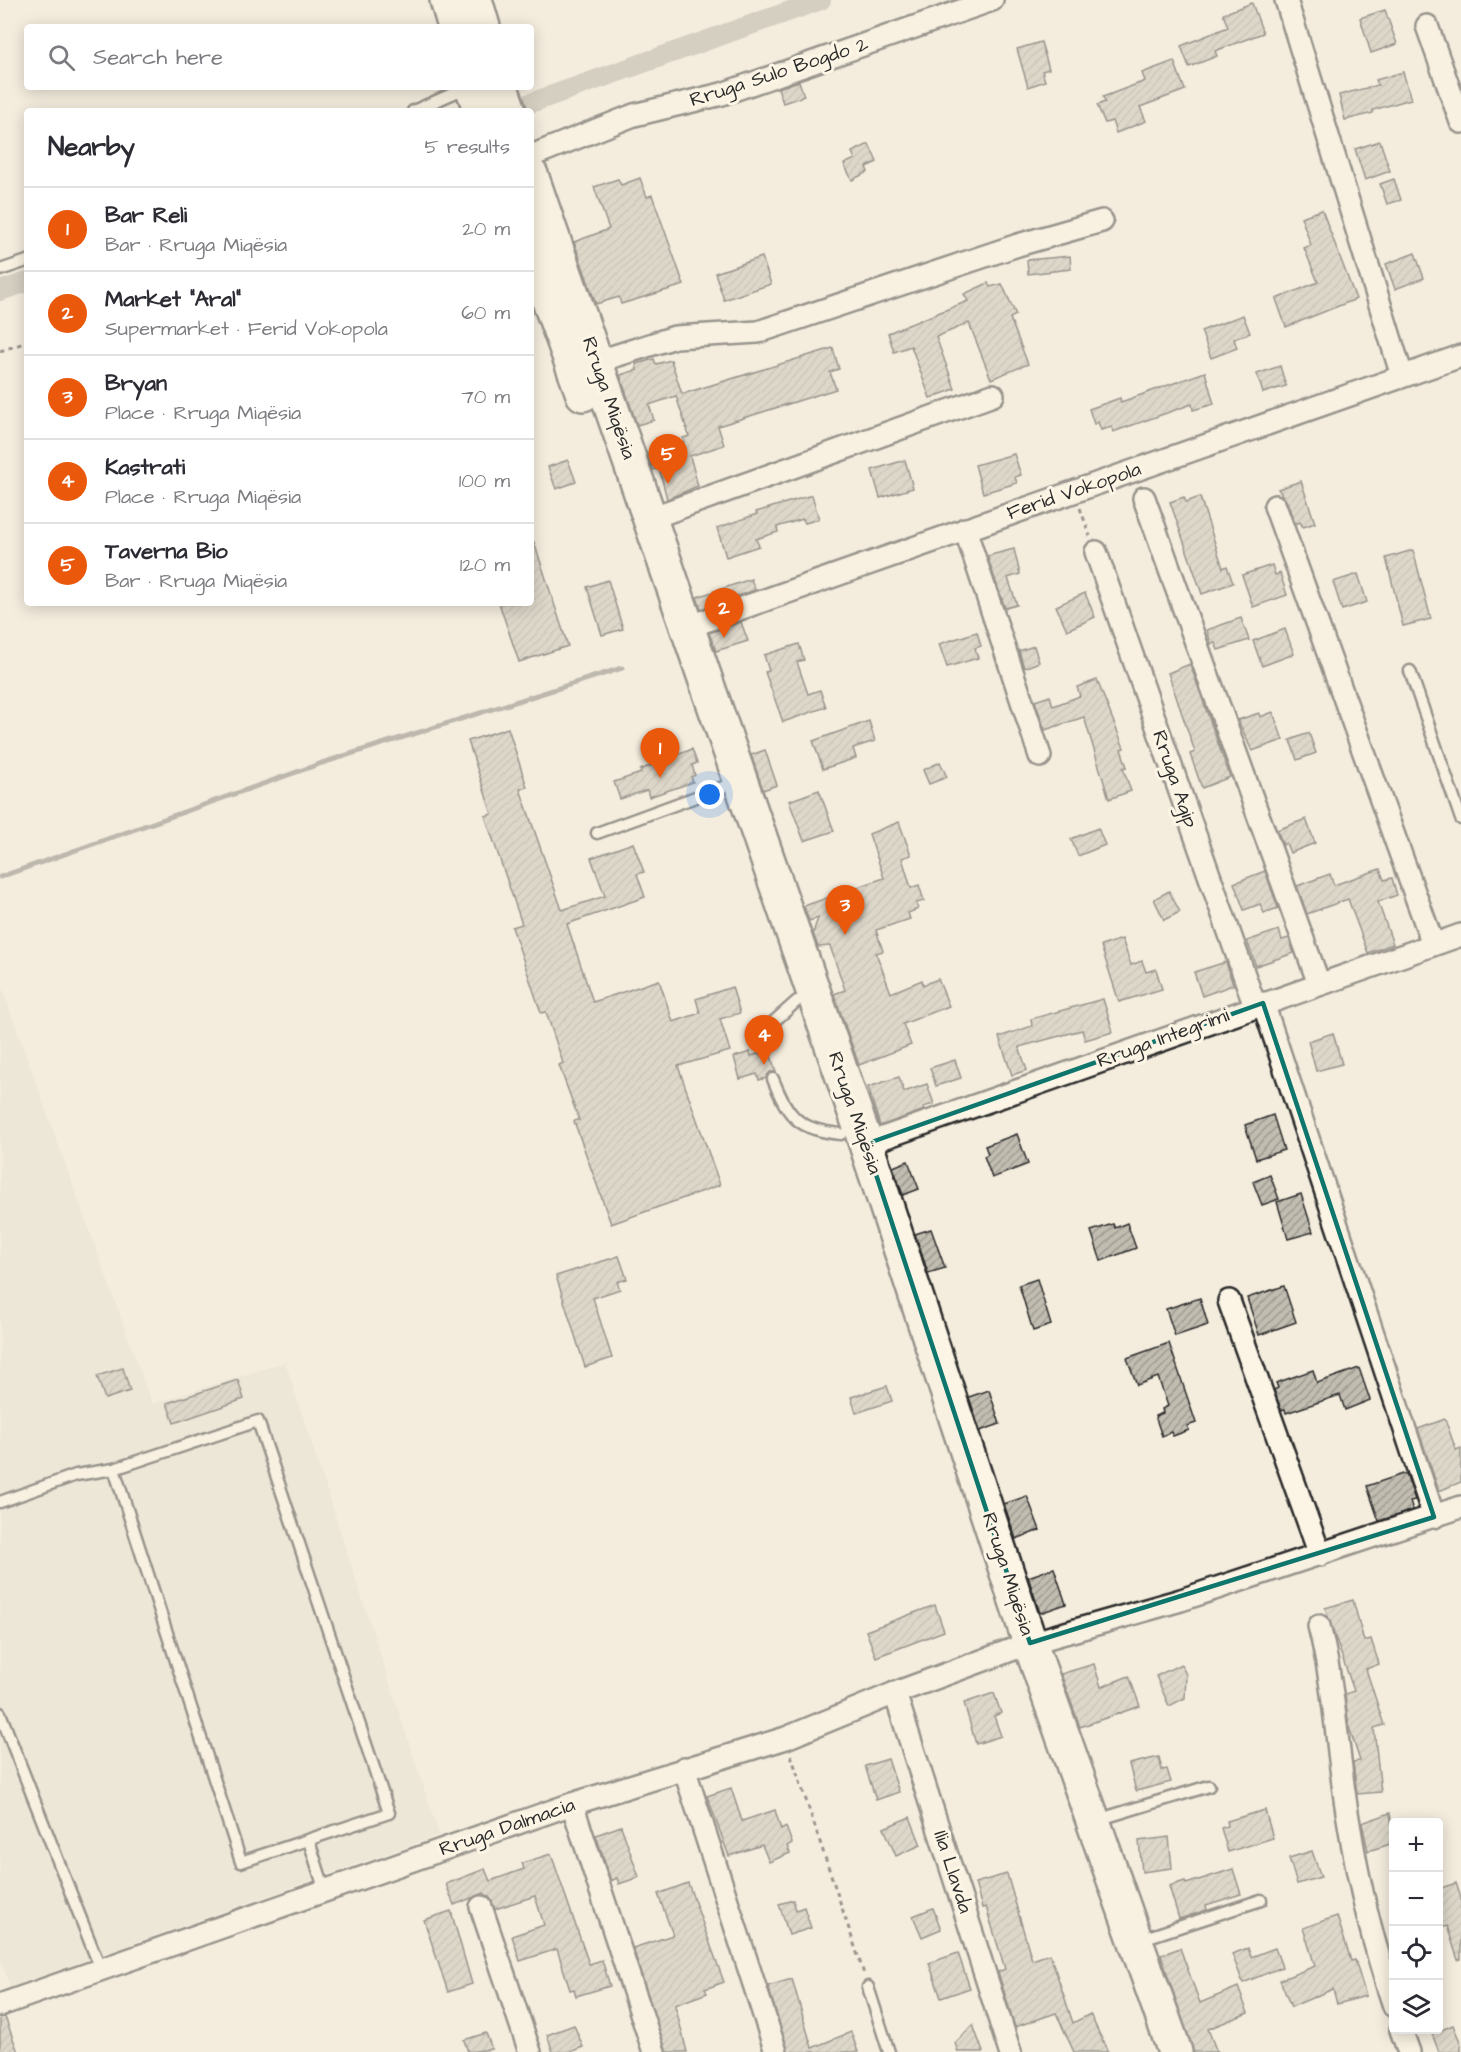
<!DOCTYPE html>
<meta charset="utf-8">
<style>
:root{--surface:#fff;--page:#f2f2f3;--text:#2b2b33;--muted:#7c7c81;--line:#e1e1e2;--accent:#ea580c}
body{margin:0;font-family:"Architects Daughter",sans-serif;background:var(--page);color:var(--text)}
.controls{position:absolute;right:18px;bottom:18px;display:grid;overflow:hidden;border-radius:6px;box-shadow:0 3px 15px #0003}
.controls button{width:54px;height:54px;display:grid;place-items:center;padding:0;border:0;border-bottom:2px solid var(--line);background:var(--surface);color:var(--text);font:30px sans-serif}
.you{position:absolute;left:710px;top:795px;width:21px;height:21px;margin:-15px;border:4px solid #fff;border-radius:50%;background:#1a73e8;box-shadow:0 0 0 9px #1a73e833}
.badge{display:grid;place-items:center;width:39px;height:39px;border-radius:50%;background:var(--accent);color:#fff;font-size:20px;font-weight:700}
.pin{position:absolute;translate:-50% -50px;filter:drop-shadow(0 2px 3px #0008)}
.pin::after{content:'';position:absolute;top:32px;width:21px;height:18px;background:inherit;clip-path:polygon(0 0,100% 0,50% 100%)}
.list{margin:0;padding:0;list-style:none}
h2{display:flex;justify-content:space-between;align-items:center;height:78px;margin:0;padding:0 24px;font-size:26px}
h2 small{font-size:20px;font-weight:400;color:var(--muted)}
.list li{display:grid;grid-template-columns:39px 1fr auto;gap:18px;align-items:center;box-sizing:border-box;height:84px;padding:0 24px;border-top:2px solid var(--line)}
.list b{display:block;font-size:22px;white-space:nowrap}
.list p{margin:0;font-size:20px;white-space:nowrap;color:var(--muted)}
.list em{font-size:20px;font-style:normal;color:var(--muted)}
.icon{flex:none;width:33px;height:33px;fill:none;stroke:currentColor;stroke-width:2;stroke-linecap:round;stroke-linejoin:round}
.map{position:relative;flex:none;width:1461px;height:2052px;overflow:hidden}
.search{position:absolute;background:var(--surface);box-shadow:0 3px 15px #0003;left:24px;top:24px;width:510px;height:66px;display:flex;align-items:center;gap:15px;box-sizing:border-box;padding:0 21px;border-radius:6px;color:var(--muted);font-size:22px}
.panel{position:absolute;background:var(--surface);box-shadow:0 3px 15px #0003;left:24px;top:108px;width:510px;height:498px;border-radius:6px}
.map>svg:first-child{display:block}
</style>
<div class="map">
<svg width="1461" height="2052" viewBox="0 0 1461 2052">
<defs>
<pattern id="building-hatch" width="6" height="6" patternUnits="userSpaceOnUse" patternTransform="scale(1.5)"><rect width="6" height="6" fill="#c2bdb1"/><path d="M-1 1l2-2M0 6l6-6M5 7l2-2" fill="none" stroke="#9e9a90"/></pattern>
</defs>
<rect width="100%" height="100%" fill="#f4edde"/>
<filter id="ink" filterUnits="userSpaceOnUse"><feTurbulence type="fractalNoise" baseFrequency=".0167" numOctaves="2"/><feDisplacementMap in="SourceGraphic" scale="12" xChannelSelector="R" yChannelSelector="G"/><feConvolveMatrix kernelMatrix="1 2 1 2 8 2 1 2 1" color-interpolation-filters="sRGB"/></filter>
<g filter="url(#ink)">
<!-- built -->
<polygon fill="#e5dfd0" points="0,983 152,1404 285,1362 439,1835 10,1987 0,1957"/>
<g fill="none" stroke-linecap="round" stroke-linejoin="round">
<!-- stream -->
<polyline stroke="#7a7771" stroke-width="5" points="0,877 322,763 622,668"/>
<!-- canal -->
<g stroke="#afaaa0" stroke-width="20">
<polyline points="508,111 821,0"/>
<polyline points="0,291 27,282"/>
</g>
</g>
<!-- building -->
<g fill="url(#building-hatch)" stroke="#2b2b2b" stroke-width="1.5">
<polygon points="1252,3 1263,33 1215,51 1217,56 1189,67 1181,46 1228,27 1223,14"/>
<polygon points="1385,10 1397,44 1371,53 1360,18"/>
<polygon points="1041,42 1049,69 1042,71 1045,81 1028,87 1017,49"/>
<polygon points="1174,61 1185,90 1140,107 1146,121 1116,133 1112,121 1105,123 1097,105 1105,102 1103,97 1145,81 1142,73"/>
<polygon points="1403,72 1411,99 1373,110 1373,113 1345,120 1339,95 1378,85 1376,80"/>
<polygon points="799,81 804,96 783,103 778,88"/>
<polygon points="1380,141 1390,171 1365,180 1355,149"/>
<polygon points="869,144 877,162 866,167 868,172 852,180 844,164 855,159 852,152"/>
<polygon points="640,178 647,197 652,195 684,285 621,304 619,297 596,304 574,242 609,229 594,187 618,179 621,185"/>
<polygon points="1394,179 1401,200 1387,204 1380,184"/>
<polygon points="1322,210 1356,299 1286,327 1276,299 1318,282 1304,248 1311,245 1301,217"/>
<polygon points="1415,253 1424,278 1395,289 1386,264"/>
<polygon points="1070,256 1071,269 1028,274 1027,260"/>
<polygon points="762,257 771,284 724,300 715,273"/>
<polygon points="988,283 990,287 1002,284 1016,315 1010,318 1028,364 991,379 969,323 936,337 955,389 930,398 911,346 894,352 888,333 968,301 964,294"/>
<polygon points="1243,315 1250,333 1234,339 1237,348 1211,358 1201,331"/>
<polygon points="833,348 839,369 830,372 836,389 718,426 724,445 690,456 698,486 667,499 659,468 653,470 647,454 684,442 683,438 689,436 676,396 649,405 654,420 637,425 620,375 637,370 636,364 654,359 656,364 671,360 682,394"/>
<polygon points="1280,366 1286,386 1263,393 1257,374"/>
<polygon points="1205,372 1214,404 1193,410 1192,404 1113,432 1112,427 1101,430 1098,422 1094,424 1089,409 1120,398 1121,402"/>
<polygon points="1014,454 1021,475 1015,477 1017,483 983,493 975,465"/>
<polygon points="568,460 576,482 556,489 548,467"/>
<polygon points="905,460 913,488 880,498 872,470"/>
<polygon points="1301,481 1315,523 1303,527 1300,522 1295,524 1287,502 1278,489"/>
<polygon points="812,495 819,519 805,523 803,519 777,527 778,532 756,539 759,546 726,557 717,528 757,514 756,512"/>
<polygon points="1184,497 1186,502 1200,497 1223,568 1227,566 1233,583 1202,594 1170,502"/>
<polygon points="534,542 568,646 519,662 499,603 531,603 531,543"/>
<polygon points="1014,549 1020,574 1008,578 1017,605 1005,608 987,556"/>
<polygon points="1413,550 1431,619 1403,626 1386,558"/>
<polygon points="1272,565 1275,575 1280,573 1287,595 1253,607 1242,575"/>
<polygon points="1358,574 1367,602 1342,610 1333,582"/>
<polygon points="751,579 755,590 701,609 697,597"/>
<polygon points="608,580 623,629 602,635 587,587"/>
<polygon points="1085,593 1095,617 1067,630 1056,606"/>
<polygon points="1241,618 1249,640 1218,650 1215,643 1211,644 1207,630"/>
<polygon points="741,622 748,641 716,651 709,633"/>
<polygon points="1285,629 1294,654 1262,666 1253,641"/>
<polygon points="977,632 981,646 975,648 978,658 947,667 939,644"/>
<polygon points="799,644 804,660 797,662 808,694 820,690 826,707 783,722 765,672 769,671 764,655"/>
<polygon points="1034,646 1039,662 1024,668 1019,651"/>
<polygon points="1190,664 1230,777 1202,788 1190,754 1195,752 1168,673"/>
<polygon points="1097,680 1124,748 1121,749 1127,767 1123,768 1131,791 1109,799 1084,717 1045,730 1035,701 1050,696 1053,706 1080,696 1077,687"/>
<polygon points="1273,712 1283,740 1252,751 1238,720 1259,713 1260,717"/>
<polygon points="869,721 875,741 853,748 856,758 823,769 813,741"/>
<polygon points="508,728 527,787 520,789 562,910 605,896 591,858 633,843 644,872 637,874 645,897 567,924 593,1002 659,980 673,1022 700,1013 696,999 732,987 740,1013 720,1019 730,1051 678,1066 720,1185 611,1224 574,1121 579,1120 559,1065 563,1063 546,1012 541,1013 512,927 522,924 485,816 492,814 468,741"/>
<polygon points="1309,733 1316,753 1297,760 1290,740"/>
<polygon points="692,749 697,763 692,765 695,775 691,777 693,782 649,797 647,790 620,799 614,782 641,773 640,770"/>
<polygon points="765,750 777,785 763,790 751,755"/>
<polygon points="940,762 947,777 929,784 923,770"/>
<polygon points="819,790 834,831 804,841 789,801"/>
<polygon points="1306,819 1315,843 1290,853 1286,843 1283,845 1277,830"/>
<polygon points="899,822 911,855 902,858 911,888 919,885 924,901 916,903 918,909 908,913 910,919 876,930 883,951 876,953 891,993 922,980 923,985 938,979 949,1006 903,1024 911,1045 859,1065 834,994 845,990 830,946 818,947 813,933 818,918 809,921 804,906 884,878 869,834"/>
<polygon points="1098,828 1105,845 1078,856 1071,839"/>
<polygon points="1380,869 1384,880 1392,878 1397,895 1378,902 1393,944 1368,953 1348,899 1307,914 1297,886 1330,874 1334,885"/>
<polygon points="1265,871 1278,908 1264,913 1260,904 1244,910 1234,883"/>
<polygon points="1169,891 1180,912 1164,920 1154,899"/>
<polygon points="1279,930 1282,940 1289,938 1294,953 1256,966 1247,941"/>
<polygon points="1122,939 1131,965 1142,961 1146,972 1156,969 1162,989 1119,1002 1101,946"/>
<polygon points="1226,962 1233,985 1202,996 1194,972"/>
<polygon points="1103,999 1113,1032 1085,1040 1082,1030 1019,1047 1027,1070 1012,1075 999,1037 1032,1026 1031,1019"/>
<polygon points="1333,1033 1342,1064 1316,1071 1308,1041"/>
<polygon points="750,1052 751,1056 758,1054 765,1056 770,1053 776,1072 770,1072 766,1078 759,1080 757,1074 740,1079 734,1057"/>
<polygon points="955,1060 961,1078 936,1086 930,1068"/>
<polygon points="899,1077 904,1092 927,1084 934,1104 923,1107 924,1110 880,1126 868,1087"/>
<polygon points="1273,1115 1284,1150 1256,1159 1245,1125"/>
<polygon points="1017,1134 1028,1164 992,1178 984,1156 988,1154 985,1146"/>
<polygon points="908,1161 919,1189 903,1195 893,1167"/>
<polygon points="1270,1175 1279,1199 1262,1205 1253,1182"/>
<polygon points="1301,1194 1313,1232 1288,1239 1277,1202"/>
<polygon points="1127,1223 1136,1248 1101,1261 1091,1231 1113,1224 1115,1228"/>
<polygon points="931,1229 945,1268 928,1273 915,1234"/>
<polygon points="619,1256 627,1279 617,1282 620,1289 593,1298 612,1358 585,1367 556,1276"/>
<polygon points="1037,1279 1051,1325 1033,1331 1019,1285"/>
<polygon points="1284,1286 1296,1322 1259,1335 1247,1298"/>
<polygon points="1200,1298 1208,1325 1175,1336 1166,1309"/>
<polygon points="1169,1343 1196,1423 1187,1426 1189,1430 1173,1436 1171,1432 1162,1436 1155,1416 1163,1413 1162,1409 1168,1406 1158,1377 1137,1385 1127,1358"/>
<polygon points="123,1368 130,1391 105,1399 97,1376"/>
<polygon points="1359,1368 1370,1400 1345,1410 1340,1395 1286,1413 1285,1409 1281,1410 1274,1390 1278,1388 1276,1383 1313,1370 1317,1383"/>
<polygon points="238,1380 244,1399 174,1423 167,1403"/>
<polygon points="887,1386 892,1401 856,1413 851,1397"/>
<polygon points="989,1390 1000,1424 980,1431 969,1397"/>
<polygon points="1445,1419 1456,1450 1461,1448 1461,1482 1439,1491 1418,1429"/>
<polygon points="1406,1473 1415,1500 1410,1501 1413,1510 1379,1521 1367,1486"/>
<polygon points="1027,1496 1040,1530 1016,1539 1004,1504"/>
<polygon points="1054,1568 1066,1604 1040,1613 1028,1577"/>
<polygon points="1353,1600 1364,1641 1371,1639 1379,1664 1366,1669 1384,1725 1374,1728 1381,1792 1357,1794 1353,1762 1360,1761 1349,1727 1345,1694 1354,1691 1325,1608"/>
<polygon points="935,1605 944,1631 876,1657 866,1631"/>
<polygon points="1094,1664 1101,1687 1129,1676 1140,1706 1080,1727 1061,1674"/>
<polygon points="1181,1664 1186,1675 1185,1698 1169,1706 1156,1676"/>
<polygon points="994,1693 1001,1713 994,1716 1001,1736 976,1744 964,1703"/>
<polygon points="1159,1757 1162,1770 1167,1769 1171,1782 1136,1791 1129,1764"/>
<polygon points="888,1759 899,1792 876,1800 865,1766"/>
<polygon points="731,1788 742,1821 775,1810 781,1830 786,1827 792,1843 787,1846 790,1853 769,1862 762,1845 729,1856 707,1796"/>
<polygon points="1265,1810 1273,1838 1228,1852 1221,1828 1228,1826 1227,1821"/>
<polygon points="1390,1813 1394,1843 1368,1851 1362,1823"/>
<polygon points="910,1817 921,1845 896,1856 884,1828"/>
<polygon points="621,1826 639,1877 619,1884 617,1878 611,1881 596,1835"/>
<polygon points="1169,1837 1172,1868 1142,1872 1139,1841"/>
<polygon points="1312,1851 1321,1877 1297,1884 1289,1858"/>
<polygon points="551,1854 589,1964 602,1960 610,1986 576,1996 574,1989 570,1990 557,1949 520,1961 512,1936 544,1925 535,1896 495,1909 490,1898 484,1893 454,1905 446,1884 485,1869 490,1881 524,1869 522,1863"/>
<polygon points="1233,1869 1241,1894 1206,1905 1207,1910 1179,1919 1169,1886 1185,1881 1186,1884"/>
<polygon points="1007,1874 1032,1960 1050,1954 1073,2023 1090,2014 1108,2052 1074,2052 1056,2013 1015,2027 998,1972 1005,1969 986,1907 982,1908 975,1883"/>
<polygon points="688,1883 724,1982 705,1989 707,1993 675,2005 687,2052 666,2052 633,1948 673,1935 658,1894"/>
<polygon points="1456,1883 1461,1898 1461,1959 1458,1960 1447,1926 1442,1928 1438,1916 1438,1889"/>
<polygon points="793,1900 796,1910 804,1907 811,1928 789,1935 779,1904"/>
<polygon points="933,1908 941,1929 922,1937 913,1916"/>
<polygon points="451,1911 472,1984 448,1992 424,1920"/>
<polygon points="1337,1916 1351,1961 1355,1960 1366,1996 1337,2004 1333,1989 1291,2007 1280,1980 1315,1966 1303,1928"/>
<polygon points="1180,1948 1200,2003 1238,1987 1248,2013 1208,2029 1217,2052 1193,2052 1161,1955"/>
<polygon points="1248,1948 1251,1957 1275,1948 1282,1967 1243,1983 1232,1954"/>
<polygon points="958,1953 970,1988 941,1998 929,1963"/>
<polygon points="792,1979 812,2048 851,2032 858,2052 788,2052 768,1986"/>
<polygon points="0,2017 5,2017 18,2052 0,2052"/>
<polygon points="574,2025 583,2047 570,2052 553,2052 547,2035"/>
<polygon points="973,2025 983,2052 958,2052 955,2043"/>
<polygon points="1453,2025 1461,2044 1461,2052 1439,2052 1432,2034"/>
<polygon points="486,2033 492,2049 468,2052 464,2040"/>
</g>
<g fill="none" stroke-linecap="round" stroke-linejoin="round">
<defs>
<g id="lane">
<polyline points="413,111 468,87"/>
<polyline points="0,270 27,261"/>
<polyline points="1410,671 1461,819"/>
<polyline points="597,833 723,787"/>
<polyline points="764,1049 771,1024 797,1001"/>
<path d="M773,1079c15,38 25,51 68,55"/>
<polygon points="258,1421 389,1813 241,1862 114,1469"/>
<polyline points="0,1502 76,1475 114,1469"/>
<polyline points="0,1713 101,1970"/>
<polyline points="1097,1820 1209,1786"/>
<polyline points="309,1841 325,1891"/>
<polyline points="1139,1940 1261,1900"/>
<polyline points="868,1987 889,2052"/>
</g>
<g id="street">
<polyline points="1286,0 1402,376"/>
<polyline points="1427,26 1461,122"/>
<polyline points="531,156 634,115 722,94 992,0"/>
<polyline points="596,362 675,337 758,332 1018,245 1102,221"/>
<polyline points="1144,498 1319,984"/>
<polyline points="1275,506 1433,944"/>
<polyline points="651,518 993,395"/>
<polyline points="965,529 1040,756"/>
<polyline points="1096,552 1255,1006"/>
<polyline points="688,627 1461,356"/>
<polyline points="1263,1003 1434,1517"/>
<polyline points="866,1144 1461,935"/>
<polyline points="1229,1301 1320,1555"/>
<path d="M1319,1626c17,66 18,131 30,198 10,62 25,123 45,182"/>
<polyline points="895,1693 1010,2052"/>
<polyline points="684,1768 776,2052"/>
<polyline points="572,1804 654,2052"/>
<polyline points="481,1907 530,2052"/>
<polyline points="0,2005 572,1804 786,1738 895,1693 1030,1643 1181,1600 1461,1507"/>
<polyline points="1401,2030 1409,2052"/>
</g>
<g id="primary">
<polyline points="447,0 455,27"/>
<polyline points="475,0 483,27"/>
<polyline points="472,87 481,111"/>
<polyline points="501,87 509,111"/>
<polyline points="531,175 866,1144 1030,1643 1175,2052"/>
<polyline points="531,251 583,394"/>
</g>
</defs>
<!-- lane casing -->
<use href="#lane" stroke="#2b2b2b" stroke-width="15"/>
<!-- street casing -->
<use href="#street" stroke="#2b2b2b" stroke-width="26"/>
<!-- primary casing -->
<use href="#primary" stroke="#2b2b2b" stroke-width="38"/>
<!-- path -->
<g stroke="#2b2b2b" stroke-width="3" stroke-dasharray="4.5 4.5" stroke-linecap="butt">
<polyline points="0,351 27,342"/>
<polyline points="1080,508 1090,536"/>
<polyline points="791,1755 864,1974"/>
</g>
<!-- lane -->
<use href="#lane" stroke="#fcf5e5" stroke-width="10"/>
<!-- street -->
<use href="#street" stroke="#fcf5e5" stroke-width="21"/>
<!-- primary -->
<use href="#primary" stroke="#fcf5e5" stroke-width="33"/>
</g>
</g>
<!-- marked area -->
<path d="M0 0H1461V2052H0ZM1263,1003l171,514 -404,126 -164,-499z" fill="#f4edde" fill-opacity=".55" fill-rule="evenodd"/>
<path fill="none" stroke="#0f766e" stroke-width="4.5" stroke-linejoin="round" d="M1263,1003l171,514 -404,126 -164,-499z"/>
<g text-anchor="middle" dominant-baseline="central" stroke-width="6" stroke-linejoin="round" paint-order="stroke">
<!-- street labels -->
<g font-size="20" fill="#2b2b2b" stroke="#fcf5e5">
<text transform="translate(779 72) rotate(-18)">Rruga Sulo Bogdo 2</text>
<text transform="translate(609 398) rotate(71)">Rruga Miqësia</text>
<text transform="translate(1074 491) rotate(-19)">Ferid Vokopola</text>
<text transform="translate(1175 779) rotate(71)">Rruga Agip</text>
<text transform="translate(1163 1038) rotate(-20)">Rruga Integrimi</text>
<text transform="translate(855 1113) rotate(71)">Rruga Miqësia</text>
<text transform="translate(1008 1574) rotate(72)">Rruga Miqësia</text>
<text transform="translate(507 1827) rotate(-19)">Rruga Dalmacia</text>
<text transform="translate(953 1872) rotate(72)">Ilia Llavda</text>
</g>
</g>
</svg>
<div class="controls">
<button>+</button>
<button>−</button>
<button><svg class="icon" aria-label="locate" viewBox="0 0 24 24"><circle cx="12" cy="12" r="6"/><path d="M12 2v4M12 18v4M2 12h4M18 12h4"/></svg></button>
<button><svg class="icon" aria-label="layers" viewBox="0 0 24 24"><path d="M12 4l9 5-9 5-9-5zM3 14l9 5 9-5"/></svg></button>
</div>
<div class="you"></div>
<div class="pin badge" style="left:660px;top:778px">1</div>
<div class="pin badge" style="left:724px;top:638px">2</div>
<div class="pin badge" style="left:845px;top:935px">3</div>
<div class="pin badge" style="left:764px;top:1065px">4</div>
<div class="pin badge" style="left:668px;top:484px">5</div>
<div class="search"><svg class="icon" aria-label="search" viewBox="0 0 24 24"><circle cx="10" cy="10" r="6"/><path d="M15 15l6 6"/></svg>Search here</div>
<section class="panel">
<h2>Nearby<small>5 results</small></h2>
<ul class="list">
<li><span class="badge">1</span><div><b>Bar Reli</b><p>Bar · Rruga Miqësia</p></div><em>20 m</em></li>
<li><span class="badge">2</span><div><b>Market &quot;Aral&quot;</b><p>Supermarket · Ferid Vokopola</p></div><em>60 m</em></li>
<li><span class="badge">3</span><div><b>Bryan</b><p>Place · Rruga Miqësia</p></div><em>70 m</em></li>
<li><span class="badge">4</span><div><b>Kastrati</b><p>Place · Rruga Miqësia</p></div><em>100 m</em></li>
<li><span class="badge">5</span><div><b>Taverna Bio</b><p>Bar · Rruga Miqësia</p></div><em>120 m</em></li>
</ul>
</section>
</div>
